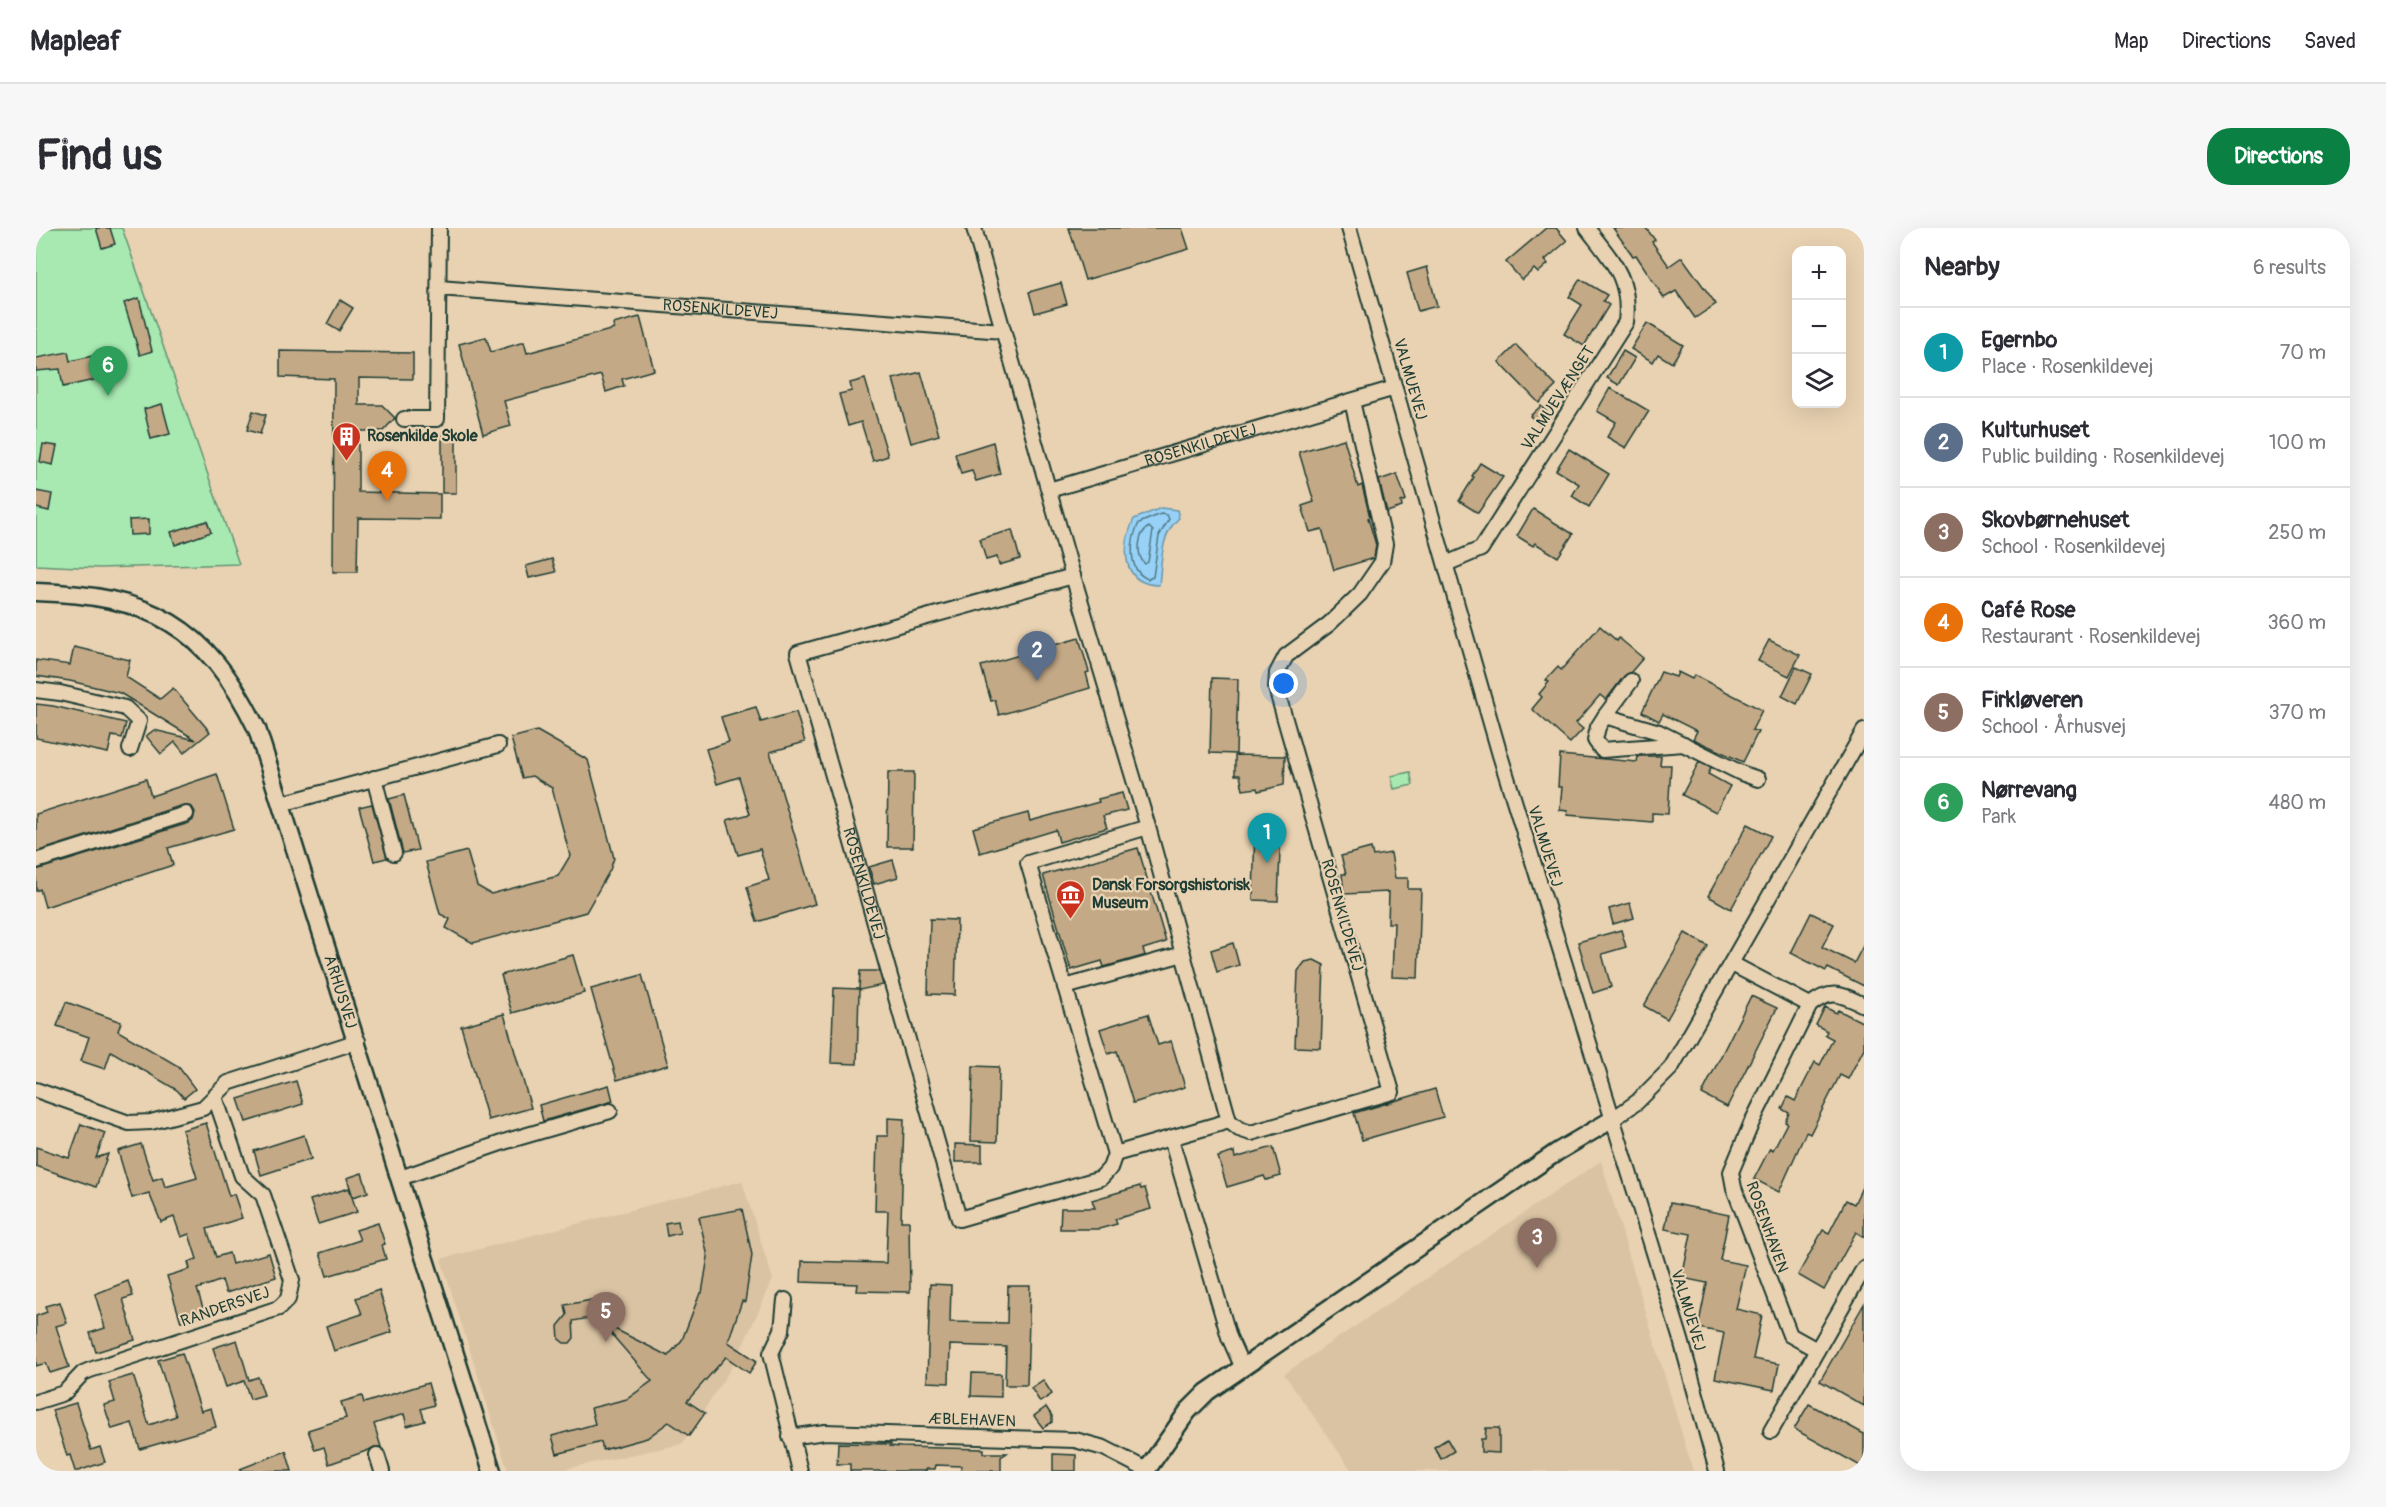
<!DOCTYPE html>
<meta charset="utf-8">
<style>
:root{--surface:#fff;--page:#f7f7f7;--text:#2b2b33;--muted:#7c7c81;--line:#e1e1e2;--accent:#0b8043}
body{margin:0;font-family:Pangolin,sans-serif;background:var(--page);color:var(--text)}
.controls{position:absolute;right:18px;top:18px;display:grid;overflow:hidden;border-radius:12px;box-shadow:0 6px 24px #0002}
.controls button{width:54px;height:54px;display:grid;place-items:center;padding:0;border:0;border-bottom:2px solid var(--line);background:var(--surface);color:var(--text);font:30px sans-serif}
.you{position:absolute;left:1248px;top:456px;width:21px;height:21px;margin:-15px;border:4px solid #fff;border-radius:50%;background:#1a73e8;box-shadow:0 0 0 9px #1a73e833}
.badge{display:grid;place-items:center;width:39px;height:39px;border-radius:50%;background:var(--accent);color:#fff;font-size:20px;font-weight:700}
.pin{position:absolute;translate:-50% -50px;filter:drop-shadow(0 2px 3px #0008)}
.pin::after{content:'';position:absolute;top:32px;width:21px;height:18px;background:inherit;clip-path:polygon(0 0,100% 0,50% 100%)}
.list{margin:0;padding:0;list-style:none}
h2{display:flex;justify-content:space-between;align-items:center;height:78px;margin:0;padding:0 24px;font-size:26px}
h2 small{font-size:20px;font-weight:400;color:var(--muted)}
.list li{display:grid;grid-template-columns:39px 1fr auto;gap:18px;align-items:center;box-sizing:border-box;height:90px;padding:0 24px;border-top:2px solid var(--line)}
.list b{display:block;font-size:22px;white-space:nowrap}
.list p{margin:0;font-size:20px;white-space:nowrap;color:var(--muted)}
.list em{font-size:20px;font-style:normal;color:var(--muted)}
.icon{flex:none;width:33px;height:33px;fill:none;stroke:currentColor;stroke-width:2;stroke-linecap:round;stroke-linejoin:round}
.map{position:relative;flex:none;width:1828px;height:1243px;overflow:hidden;border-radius:24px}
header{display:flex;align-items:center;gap:36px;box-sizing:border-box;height:84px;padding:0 30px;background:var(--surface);border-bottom:2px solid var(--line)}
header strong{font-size:28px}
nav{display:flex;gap:33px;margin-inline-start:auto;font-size:21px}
.intro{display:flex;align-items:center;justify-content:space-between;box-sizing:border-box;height:144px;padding:0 36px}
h1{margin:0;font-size:42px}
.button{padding:15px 27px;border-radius:24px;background:var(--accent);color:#fff;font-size:21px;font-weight:700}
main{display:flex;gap:36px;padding:0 36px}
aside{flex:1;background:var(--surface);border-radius:24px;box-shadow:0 6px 24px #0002}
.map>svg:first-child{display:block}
</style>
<header>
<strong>Mapleaf</strong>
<nav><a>Map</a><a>Directions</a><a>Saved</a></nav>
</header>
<div class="intro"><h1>Find us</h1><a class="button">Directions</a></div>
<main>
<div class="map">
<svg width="1828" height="1243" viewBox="0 0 1828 1243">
<rect width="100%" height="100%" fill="#e9d2b2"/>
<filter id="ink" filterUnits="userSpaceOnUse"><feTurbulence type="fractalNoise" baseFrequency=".0167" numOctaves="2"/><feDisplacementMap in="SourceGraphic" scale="12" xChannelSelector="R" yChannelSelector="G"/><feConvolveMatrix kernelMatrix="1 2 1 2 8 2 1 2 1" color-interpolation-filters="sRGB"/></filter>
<g filter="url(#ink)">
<!-- built -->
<g fill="#dac3a3">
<polygon points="1565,933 1657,1243 1316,1243 1248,1146"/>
<polygon points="706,953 737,1052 699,1134 646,1216 519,1243 472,1243 405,1031"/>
</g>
<!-- green -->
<g fill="#a8e9b2" stroke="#649373" stroke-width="1.5">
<polygon points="0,0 86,0 203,336 63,340 0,337"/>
<polygon points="1374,544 1377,557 1358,561 1355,548"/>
</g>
<!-- water -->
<path fill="#97d1f7" stroke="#6796a9" stroke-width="1.5" d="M1125,280l16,2 2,8c-19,17 -17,43 -20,67 -39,0 -37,-40 -25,-66z"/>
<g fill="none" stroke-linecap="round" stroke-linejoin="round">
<!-- shore -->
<g stroke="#4f7882" stroke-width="1.5">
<path d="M1125,286l6,1 2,4 -10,17 -6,41 -5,2c-21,-8 -18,-39 -9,-56z"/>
<path d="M1113,299l4,4 -5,31 -3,2c-9,-8 -8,-31 4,-37z"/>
</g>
</g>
<!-- building -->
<g fill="#c4a986" stroke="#1f3d34" stroke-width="1.5">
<polygon points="60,0 74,0 79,16 66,20"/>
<polygon points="1033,0 1146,0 1153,21 1049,52"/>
<polygon points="1510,0 1520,0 1531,13 1509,32 1512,36 1502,45 1498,41 1486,52 1470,34"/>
<polygon points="1577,0 1610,0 1619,12 1616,14 1633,38 1646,29 1680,76 1659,90 1640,63 1628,70 1600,27 1597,28"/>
<polygon points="1391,39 1401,78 1382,83 1371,45"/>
<polygon points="1544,51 1571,67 1567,73 1573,77 1548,118 1528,106 1546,77 1533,69"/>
<polygon points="1025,55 1031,76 999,85 993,64"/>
<polygon points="103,70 116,123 104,127 88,75"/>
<polygon points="304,72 317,80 303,103 291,96"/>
<polygon points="604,89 618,142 586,151 588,158 570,164 565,147 468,173 475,198 447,206 423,116 450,109 455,124 488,114 491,125 578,101 577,96"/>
<polygon points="1611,95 1647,117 1636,135 1622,126 1617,134 1595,121"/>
<polygon points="1480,117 1520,158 1503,175 1463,134"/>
<polygon points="244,123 377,125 377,151 323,150 323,177 346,177 359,190 347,203 322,203 322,264 404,266 404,291 322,290 321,344 297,344 298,151 244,149"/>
<polygon points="1587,123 1599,130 1583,157 1571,150"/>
<polygon points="32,124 34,133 61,127 67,150 27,159 24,141 0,143 0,130"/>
<polygon points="885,144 903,207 875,215 857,151"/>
<polygon points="829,151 852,228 837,233 825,194 812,198 803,166 816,163 814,155"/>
<polygon points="1574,160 1613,183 1590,220 1571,209 1580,194 1561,183"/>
<polygon points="126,176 134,206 115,211 108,181"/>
<polygon points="1505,178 1515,188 1505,198 1494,188"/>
<polygon points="217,183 230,187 224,206 211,202"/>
<rect x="406" y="207" width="14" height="58"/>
<polygon points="1308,211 1322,259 1326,257 1334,289 1332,290 1340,317 1338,330 1298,342 1286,301 1274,304 1266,278 1278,274 1263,224"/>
<polygon points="957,214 964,246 940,253 936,243 925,246 919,226"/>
<polygon points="7,216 21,218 17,237 4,234"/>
<polygon points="1533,221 1573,246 1553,279 1536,268 1543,256 1520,242"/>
<polygon points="1444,235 1467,249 1442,285 1423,273 1438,249 1436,248"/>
<polygon points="1361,246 1370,272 1365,274 1366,279 1351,284 1343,252"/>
<polygon points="0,263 16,266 13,283 0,280"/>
<polygon points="1497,281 1537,306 1522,329 1499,315 1497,318 1481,308"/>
<polygon points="113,291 113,306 94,307 93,292"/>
<polygon points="171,293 175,304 139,317 135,304"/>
<polygon points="976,302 984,331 963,337 961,329 950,332 944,311"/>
<polygon points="516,331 520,344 493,350 490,338"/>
<polygon points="1564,398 1581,413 1583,410 1607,430 1595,444 1588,448 1570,472 1564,467 1540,495 1547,501 1534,515 1496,481 1506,469 1503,466 1513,454 1510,452 1522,439 1525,442"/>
<polygon points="1043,410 1053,444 1050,445 1054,460 963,487 959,472 955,473 945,438"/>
<polygon points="1733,412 1764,427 1753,448 1722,433"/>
<polygon points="38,419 94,432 90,449 124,471 137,460 174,504 148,525 139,514 125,526 110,508 118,502 160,512 84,465 34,453 0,448 0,432 34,437"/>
<polygon points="1760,439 1776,446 1761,476 1746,468"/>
<polygon points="1625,444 1640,449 1642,444 1656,451 1658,447 1726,482 1716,502 1722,504 1707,534 1657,511 1661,503 1627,486 1623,493 1606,484"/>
<polygon points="1176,450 1202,451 1200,526 1174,525"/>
<polygon points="0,476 17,478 90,495 86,510 76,508 72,525 0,510"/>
<polygon points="720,479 725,494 760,484 769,514 734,524 779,676 721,694 711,659 733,652 724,621 702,627 691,592 714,586 703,549 681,556 670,521 693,514 685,489"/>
<polygon points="501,503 552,532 578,630 574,642 550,684 437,715 410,700 414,691 404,686 390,634 431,623 441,658 455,666 522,648 534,628 516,560 496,548 486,550 475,510"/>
<polygon points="1199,527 1249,528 1248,557 1222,563 1221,560 1207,562 1204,547 1199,547"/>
<polygon points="1524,527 1601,534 1602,528 1625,528 1624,537 1635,537 1632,586 1616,585 1616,594 1531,587 1532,583 1524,582 1526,559 1522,559"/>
<polygon points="1663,534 1675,540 1672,546 1694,558 1680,584 1646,567"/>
<polygon points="852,544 878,544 877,619 851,619"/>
<polygon points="181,546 198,601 132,620 137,637 9,679 4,661 0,663 0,642 153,595 157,592 159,584 156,579 147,577 0,624 0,586 110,551 115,568"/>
<polygon points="1086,565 1091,582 1067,588 1071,600 1023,614 1020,602 944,625 937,600 992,585 994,593 1063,574 1062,571"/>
<polygon points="368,567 382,622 367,625 353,571"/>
<polygon points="336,576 351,630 338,633 323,579"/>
<polygon points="1712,596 1735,608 1695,681 1672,668"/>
<polygon points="1219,597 1245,598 1242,673 1217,672"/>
<polygon points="1102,620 1130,714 1107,721 1109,727 1107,728 1068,739 1066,733 1035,742 1007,647"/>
<polygon points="1335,620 1337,628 1355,625 1359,650 1372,650 1372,661 1385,661 1382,750 1356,749 1358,695 1352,695 1353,664 1308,666 1306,646 1310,646 1305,628"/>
<polygon points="857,632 862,649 838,656 833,639"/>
<polygon points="1594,675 1598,690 1577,696 1573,681"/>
<polygon points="1775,685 1798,696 1786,719 1818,735 1828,716 1828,758 1792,740 1790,743 1755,725"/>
<polygon points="894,691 921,692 919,767 892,766"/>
<polygon points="1585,702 1590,719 1566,726 1575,759 1557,765 1542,714"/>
<polygon points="1649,705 1672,718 1631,791 1608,778"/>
<polygon points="1197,715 1203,737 1181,744 1175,722"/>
<polygon points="537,727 548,765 476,785 465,747"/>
<polygon points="1278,732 1288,737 1285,820 1259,819 1262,743 1269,734"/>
<polygon points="824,743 843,743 847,757 823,762 821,836 795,835 798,760 823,761"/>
<polygon points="606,747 632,837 581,852 555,761"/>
<polygon points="1715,768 1741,780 1691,879 1666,866"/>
<polygon points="30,774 85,794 82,803 142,838 159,861 148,870 141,862 75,823 69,841 45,833 53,809 21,798"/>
<polygon points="1789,779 1800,785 1802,782 1828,795 1828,820 1812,851 1804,847 1774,906 1770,904 1743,964 1718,951 1734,920 1737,922 1751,895 1749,894 1753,885 1746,881 1752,869 1759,873 1779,834 1784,837 1797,811 1789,807 1791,803 1780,797"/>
<polygon points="468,786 495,880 452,892 425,798"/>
<polygon points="1112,786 1122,817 1135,813 1149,859 1097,875 1081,823 1072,826 1064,801"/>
<polygon points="937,838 963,839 961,914 935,913"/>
<polygon points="260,853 267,876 210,894 202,871"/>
<polygon points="573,857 577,873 507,893 503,877"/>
<polygon points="1399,861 1407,889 1326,912 1318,885"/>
<polygon points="852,890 868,891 865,993 873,993 874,1064 821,1063 822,1056 765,1054 766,1033 850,1035 852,983 839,983 841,908 852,908"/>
<polygon points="170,895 193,968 198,966 206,990 171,1001 180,1029 193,1025 196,1036 233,1025 240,1049 190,1065 186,1052 161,1061 169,1086 145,1094 131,1048 154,1041 152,1034 161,1031 153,1006 145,1009 138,989 125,994 113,965 96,970 82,923 105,916 117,952 126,949 129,959 161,950 146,902"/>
<polygon points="45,896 69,905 60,930 72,926 60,959 0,938 0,919 33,930"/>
<polygon points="268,907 275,931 225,947 218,923"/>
<polygon points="919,916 946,917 946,934 919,934"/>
<polygon points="1237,919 1245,948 1230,952 1228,948 1191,959 1182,929 1198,924 1199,930"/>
<polygon points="326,945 332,964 317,969 311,950"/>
<polygon points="1828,955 1828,1009 1820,1004 1788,1062 1762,1047 1787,1002 1793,1005 1810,972 1818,976"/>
<polygon points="1104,958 1105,961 1109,960 1115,981 1079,991 1081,996 1063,1001 1024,1001 1025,980 1059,980 1056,972"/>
<polygon points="313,960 321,984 282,996 274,972"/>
<polygon points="1634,975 1693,987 1684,1032 1710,1037 1700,1081 1726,1087 1717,1131 1743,1136 1738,1162 1679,1150 1688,1105 1662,1100 1671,1055 1646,1050 1655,1006 1629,1001"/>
<polygon points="706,981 716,1027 709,1074 706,1073 692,1114 721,1133 713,1145 690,1129 651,1173 669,1185 653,1208 633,1194 611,1210 567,1222 565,1214 521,1226 516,1208 559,1196 555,1180 591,1171 616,1153 565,1094 632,1128 646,1112 664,1065 666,1065 672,1029 663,989"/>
<polygon points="642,993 644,1005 631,1008 629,995"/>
<polygon points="342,995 349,1016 346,1017 350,1031 291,1048 284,1025 324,1012 320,1002"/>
<polygon points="92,1053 97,1068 87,1071 99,1112 60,1124 54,1105 69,1100 59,1066"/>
<polygon points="894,1056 915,1057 914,1094 971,1095 972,1058 994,1058 991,1157 969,1157 970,1119 914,1117 913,1155 891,1154"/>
<polygon points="343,1062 356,1104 298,1123 290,1098 326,1086 320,1070"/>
<polygon points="556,1072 559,1089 537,1093 538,1110 534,1115 528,1115 523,1111 522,1098 531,1087 529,1077"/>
<polygon points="24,1074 31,1095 20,1098 33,1139 14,1145 10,1135 0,1138 0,1088 11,1084 9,1078"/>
<polygon points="1828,1076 1828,1178 1784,1153"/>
<polygon points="201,1112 213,1152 222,1149 228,1167 214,1171 208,1153 190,1159 177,1120"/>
<polygon points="146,1125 165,1183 175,1180 180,1199 104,1221 96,1195 76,1201 68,1177 79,1174 73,1154 97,1147 113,1197 140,1188 122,1132"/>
<polygon points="936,1145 965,1146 965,1169 935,1168"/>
<polygon points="1007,1152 1016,1166 1004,1174 995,1160"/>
<polygon points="392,1155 398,1177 385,1181 389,1193 371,1198 368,1186 338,1196 345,1219 338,1219 333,1222 293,1236 288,1219 279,1222 272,1202 310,1190 305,1174 326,1168 328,1175"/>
<polygon points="40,1175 55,1222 64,1219 69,1234 42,1243 39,1243 34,1227 31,1228 16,1182"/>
<polygon points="1773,1176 1828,1206 1828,1240 1758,1201"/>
<polygon points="1010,1179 1016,1188 1016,1194 1007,1200 998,1188"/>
<polygon points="1450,1200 1463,1200 1463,1225 1445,1224 1445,1211 1449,1211"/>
<polygon points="1411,1211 1418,1223 1405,1231 1398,1219"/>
<polygon points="802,1215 855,1216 854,1218 865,1219 948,1221 948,1225 971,1225 965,1229 965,1243 929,1243 925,1242 925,1238 900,1237 899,1241 890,1241 890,1243 814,1243 814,1236 801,1236"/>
<polygon points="250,1223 256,1243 204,1243 204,1241"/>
<polygon points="1017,1226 1040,1227 1040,1243 1017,1243"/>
</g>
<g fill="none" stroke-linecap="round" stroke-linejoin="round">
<defs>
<g id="minor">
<polyline points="938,0 1037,348 1112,599 1193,893 1079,926 992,635 1112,599"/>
<polyline points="1313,0 1464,527 1645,1112 1681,1243"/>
<path id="s1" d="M403,60l564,43"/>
<polyline points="368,191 401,191 403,0"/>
<path id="s2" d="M1013,262l346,-102"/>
<path d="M1410,336l35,-15 145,-227c5,-44 -14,-61 -39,-94"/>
<path id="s3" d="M1037,348l-275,77 161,566 142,-41 9,-10 5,-14"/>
<polyline points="1595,453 1569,488 1623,504 1705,545 1722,551"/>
<polyline points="0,462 24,465 89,480 103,493 94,521"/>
<polyline points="1569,488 1562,499 1559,512 1566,522 1648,516"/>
<polyline points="338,550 358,625"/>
<polyline points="245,576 462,517"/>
<polyline points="0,633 150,586"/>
<path d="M1696,736l78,41c22,-17 30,-11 54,0"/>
<polyline points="1029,759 1147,726"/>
<polyline points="1774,777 1716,894 1695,944 1698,960 1754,1107 1781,1122"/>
<polyline points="0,862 93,895 115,894 167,880 192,855 322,813"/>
<polyline points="1577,891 1601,874 1635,840 1828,503"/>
<polyline points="1193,893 1203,901 1215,905 1356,864 1240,460 1241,445 1250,428 1293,396 1324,366 1346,334 1349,316 1316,173"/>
<polyline points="1135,911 1193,1109 1206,1138"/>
<polyline points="364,950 471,913 574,883"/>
<polyline points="749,1072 746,1102 735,1125 764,1243"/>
<polyline points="0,1174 28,1165 47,1145 54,1142 243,1080 252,1071 256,1052 227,967 206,948 179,869"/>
<polyline points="1735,1203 1828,1040"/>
<polyline points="754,1209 789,1204 1039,1212 1068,1220 1111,1242"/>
<polyline points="341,1227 346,1243"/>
</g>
<g id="tertiary">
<path id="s4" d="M0,364c113,3 171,33 221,137l235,742"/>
<polyline points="1110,1243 1152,1183 1171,1164 1521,924 1577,891"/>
</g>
</defs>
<!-- minor casing -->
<use href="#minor" stroke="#1f3d34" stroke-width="18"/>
<!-- tertiary casing -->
<use href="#tertiary" stroke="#1f3d34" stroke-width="21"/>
<!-- minor -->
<use href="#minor" stroke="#e9d2b2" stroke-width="14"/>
<!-- tertiary -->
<use href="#tertiary" stroke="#e9d2b2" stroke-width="16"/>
</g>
</g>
<!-- icons -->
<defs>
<symbol id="building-pin" viewBox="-11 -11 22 30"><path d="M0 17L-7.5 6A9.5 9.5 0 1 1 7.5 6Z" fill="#c8321e" stroke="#e9d2b2"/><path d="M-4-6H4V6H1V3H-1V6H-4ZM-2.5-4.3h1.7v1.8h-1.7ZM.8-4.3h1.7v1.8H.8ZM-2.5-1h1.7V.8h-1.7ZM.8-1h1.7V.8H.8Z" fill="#fff"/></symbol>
<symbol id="museum-pin" viewBox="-11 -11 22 30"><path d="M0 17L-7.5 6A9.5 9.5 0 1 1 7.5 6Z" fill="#c8321e" stroke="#e9d2b2"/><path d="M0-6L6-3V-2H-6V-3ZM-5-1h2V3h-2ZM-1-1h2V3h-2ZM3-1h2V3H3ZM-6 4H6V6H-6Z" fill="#fff"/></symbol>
</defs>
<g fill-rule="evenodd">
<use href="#building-pin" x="294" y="192" width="33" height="45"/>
<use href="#museum-pin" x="1018" y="650" width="33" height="45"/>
</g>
<g text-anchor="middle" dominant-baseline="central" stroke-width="4.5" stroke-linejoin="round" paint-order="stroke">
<!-- street labels -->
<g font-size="16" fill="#1f3d34" stroke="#e9d2b2">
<text stroke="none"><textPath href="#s1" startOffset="282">ROSENKILDEVEJ</textPath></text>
<text transform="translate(1374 151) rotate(74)">VALMUEVEJ</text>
<text transform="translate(1522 170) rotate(-57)">VALMUEVÆNGET</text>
<text stroke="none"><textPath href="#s2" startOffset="158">ROSENKILDEVEJ</textPath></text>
<text transform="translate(1509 618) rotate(73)">VALMUEVEJ</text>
<text stroke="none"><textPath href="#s3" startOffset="525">ROSENKILDEVEJ</textPath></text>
<text transform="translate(1306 687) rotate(74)">ROSENKILDEVEJ</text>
<text stroke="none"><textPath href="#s4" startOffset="554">ÅRHUSVEJ</textPath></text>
<text transform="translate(1731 999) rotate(70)">ROSENHAVEN</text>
<text transform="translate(189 1079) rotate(-19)">RANDERSVEJ</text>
<text transform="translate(1652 1082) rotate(73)">VALMUEVEJ</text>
<text transform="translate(936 1192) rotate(2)">ÆBLEHAVEN</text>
</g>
<!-- poi labels -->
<g font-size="16" font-weight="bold" fill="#1f3d34" stroke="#e9d2b2" text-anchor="start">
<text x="331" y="208">Rosenkilde Skole</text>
<text x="1056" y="657">Dansk Forsorgshistorisk<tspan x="1056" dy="18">Museum</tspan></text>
</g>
</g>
</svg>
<div class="controls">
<button>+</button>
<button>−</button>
<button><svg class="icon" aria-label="layers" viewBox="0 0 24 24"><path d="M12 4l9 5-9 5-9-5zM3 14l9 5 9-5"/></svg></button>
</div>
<div class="you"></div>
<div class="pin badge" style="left:1231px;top:635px;background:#0f9aa8">1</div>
<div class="pin badge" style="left:1001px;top:453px;background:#5c6f8a">2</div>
<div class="pin badge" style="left:1501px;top:1040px;background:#8d6e63">3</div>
<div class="pin badge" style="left:351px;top:273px;background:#e8710a">4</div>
<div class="pin badge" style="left:570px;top:1114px;background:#8d6e63">5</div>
<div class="pin badge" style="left:72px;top:168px;background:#2e9e5b">6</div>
</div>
<aside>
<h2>Nearby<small>6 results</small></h2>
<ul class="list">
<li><span class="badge" style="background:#0f9aa8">1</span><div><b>Egernbo</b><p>Place · Rosenkildevej</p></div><em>70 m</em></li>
<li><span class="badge" style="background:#5c6f8a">2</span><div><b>Kulturhuset</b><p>Public building · Rosenkildevej</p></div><em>100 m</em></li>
<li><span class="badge" style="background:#8d6e63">3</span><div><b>Skovbørnehuset</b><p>School · Rosenkildevej</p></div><em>250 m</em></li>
<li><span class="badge" style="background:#e8710a">4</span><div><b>Café Rose</b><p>Restaurant · Rosenkildevej</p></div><em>360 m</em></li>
<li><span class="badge" style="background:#8d6e63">5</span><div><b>Firkløveren</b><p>School · Århusvej</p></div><em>370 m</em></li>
<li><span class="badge" style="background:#2e9e5b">6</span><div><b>Nørrevang</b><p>Park</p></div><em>480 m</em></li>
</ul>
</aside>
</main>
